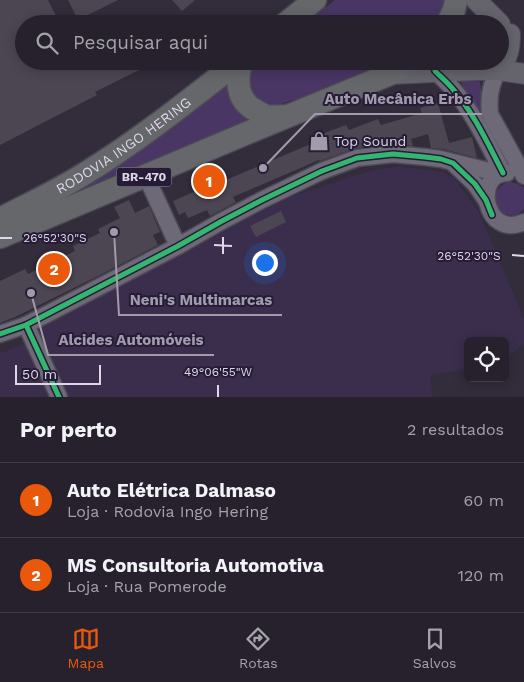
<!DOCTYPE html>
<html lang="pt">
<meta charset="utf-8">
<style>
:root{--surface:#26212c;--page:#322e38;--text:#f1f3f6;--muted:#a4a3a9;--line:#423e48;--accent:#ea580c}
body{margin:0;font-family:"Work Sans",sans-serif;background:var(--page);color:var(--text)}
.controls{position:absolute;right:15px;bottom:15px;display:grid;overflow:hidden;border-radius:8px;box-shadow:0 2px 12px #0003}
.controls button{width:45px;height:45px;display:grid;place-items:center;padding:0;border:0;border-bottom:1px solid var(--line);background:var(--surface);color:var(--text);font:25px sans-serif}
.scale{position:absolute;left:15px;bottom:12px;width:86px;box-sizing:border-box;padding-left:5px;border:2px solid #ddd7e9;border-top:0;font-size:14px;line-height:18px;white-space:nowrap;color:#ddd7e9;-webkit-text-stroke:4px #271c36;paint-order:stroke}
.you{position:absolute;left:264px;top:262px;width:18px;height:18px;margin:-12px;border:4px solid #fff;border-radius:50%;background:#1a73e8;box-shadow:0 0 0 8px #1a73e833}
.badge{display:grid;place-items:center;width:32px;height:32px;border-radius:50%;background:var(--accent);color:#fff;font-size:16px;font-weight:700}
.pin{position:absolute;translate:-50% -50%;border:2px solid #fff;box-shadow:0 1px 5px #0006}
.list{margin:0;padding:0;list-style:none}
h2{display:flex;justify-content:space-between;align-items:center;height:65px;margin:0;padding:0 20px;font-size:21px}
h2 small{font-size:16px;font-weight:400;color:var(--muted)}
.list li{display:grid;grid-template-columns:32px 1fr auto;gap:15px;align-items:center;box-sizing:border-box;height:75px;padding:0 20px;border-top:1px solid var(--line)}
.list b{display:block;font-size:19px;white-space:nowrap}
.list p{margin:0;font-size:16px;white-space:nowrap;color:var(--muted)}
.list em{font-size:16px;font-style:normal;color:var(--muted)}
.icon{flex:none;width:28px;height:28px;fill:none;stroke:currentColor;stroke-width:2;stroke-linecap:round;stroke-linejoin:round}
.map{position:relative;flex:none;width:524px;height:397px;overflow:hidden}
.search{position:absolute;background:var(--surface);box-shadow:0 2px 12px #0003;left:15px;right:15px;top:15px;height:55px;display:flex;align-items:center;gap:12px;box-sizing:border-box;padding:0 18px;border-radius:28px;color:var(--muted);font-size:19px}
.sheet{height:215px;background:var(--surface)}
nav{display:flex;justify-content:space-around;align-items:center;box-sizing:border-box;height:70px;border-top:1px solid var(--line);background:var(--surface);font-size:14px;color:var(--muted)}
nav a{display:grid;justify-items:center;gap:2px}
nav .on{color:var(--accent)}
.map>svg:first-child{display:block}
</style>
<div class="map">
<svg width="524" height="397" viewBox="0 0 524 397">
<rect width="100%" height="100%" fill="#322c3b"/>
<!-- built -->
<polygon fill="#3a2e4c" points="400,166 442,172 454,178 479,212 524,319 524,344 505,359 505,341 468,341 468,369 430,375 433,397 0,397 0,352 4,352 26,343 36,331 289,197 373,170"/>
<!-- green -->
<g fill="#493665">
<polygon points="335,0 449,0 438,24 304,24"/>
<path d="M257,61h144l-16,9 -87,29 -22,6 -11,-1 -16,-10c-1,-14 -4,-23 8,-33z"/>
<polygon points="464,80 478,81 480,82 484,113 513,165 502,162 461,82"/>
<polygon points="226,83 233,101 253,122 24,216"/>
<path d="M508,182c7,0 11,2 16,6v21c-20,20 -45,-15 -16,-27z"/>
</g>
<!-- building -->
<g fill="#4b4652">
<polygon points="0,0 48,0 60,24 24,24 24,61 157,61 95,92 97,95 0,145"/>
<polygon points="68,0 118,0 78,20"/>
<polygon points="172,0 195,0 182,11"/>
<polygon points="438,103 449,143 472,137 477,158 443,149 431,148 428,134 411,139 413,146 392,144 356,148 320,161 319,160 233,197 236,202 210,216 207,210 188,218 185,212 179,215 173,201 198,190 193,179 220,167 226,180 313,143 311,138 346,125 349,130 378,119 381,125 422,113 420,108"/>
<polygon points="129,200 135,213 149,206 160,232 153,235 158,245 100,275 15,317 0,323 0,281 25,269 28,274 75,251 73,246 100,233 98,229 120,218 114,207"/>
<polygon points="281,211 286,222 256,237 250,226"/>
</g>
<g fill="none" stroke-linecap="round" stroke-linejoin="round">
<defs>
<g id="minor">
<path d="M499,70c-9,14 -11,28 -9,44l34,62"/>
<path d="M435,71c6,6 12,11 17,17 22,25 36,56 51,85"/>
<polyline points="453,163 475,184 486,200"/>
<path d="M507,173c-34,0 -23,67 17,49"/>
<polyline points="146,176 178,246"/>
<polyline points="26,325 59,397"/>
<polyline points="0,334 26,325 178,246 222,221 262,200 322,171 357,158 393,154 425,157 441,159 501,174"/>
</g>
<g id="major">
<polyline points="476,0 500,24"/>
<path d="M499,70c9,-13 11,-21 11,-36"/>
<polyline points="390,74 477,70 499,70 524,74"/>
</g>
<g id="highway">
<polyline points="285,24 315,0"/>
<polyline points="447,24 454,10 456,0"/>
<path d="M242,61c-6,19 -6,39 13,49 3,2 8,5 11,6 6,1 14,0 20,0"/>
<path id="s1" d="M0,219c27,-14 55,-27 81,-43 56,-34 107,-75 158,-115"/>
<polyline points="0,237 259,128 390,74 410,61"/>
</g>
</defs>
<!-- minor casing -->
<use href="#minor" stroke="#4d4856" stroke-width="19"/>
<!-- major casing -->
<use href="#major" stroke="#4d4856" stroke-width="22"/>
<!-- highway casing -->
<use href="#highway" stroke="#4d4856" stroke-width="25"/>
<!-- minor -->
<use href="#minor" stroke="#6e6976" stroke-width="16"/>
<!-- major -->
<use href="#major" stroke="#65636b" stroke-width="20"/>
<!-- highway -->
<use href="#highway" stroke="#65676b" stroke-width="22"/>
<defs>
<g id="cycleway">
<path d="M435,71c6,6 12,11 17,17 22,25 36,56 51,85"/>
<polyline points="26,325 59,397"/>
<polyline points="0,334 26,325 178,246 222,221 262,200 322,171 357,158 393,154 425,157 441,159 453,163 475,184 486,200 492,215"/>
</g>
</defs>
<!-- cycleway casing -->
<use href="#cycleway" stroke="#271c36" stroke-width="8"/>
<!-- cycleway -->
<use href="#cycleway" stroke="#33b770" stroke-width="5"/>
</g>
<!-- ticks -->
<path fill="none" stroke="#ddd7e9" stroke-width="2" d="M0,238h12M214,245l18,1M223,254v-17M512,255l12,1M218,397v-12"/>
<!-- icons -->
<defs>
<symbol id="shop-bare" viewBox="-9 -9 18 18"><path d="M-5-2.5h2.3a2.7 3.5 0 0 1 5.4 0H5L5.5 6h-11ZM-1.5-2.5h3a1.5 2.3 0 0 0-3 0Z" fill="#a19bac" stroke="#271c36" stroke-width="2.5" paint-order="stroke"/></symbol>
</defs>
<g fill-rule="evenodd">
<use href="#shop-bare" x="305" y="127" width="28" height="28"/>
</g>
<g text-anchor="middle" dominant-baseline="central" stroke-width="4" stroke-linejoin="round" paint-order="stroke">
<!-- shield labels -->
<rect fill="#271c36" stroke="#a69fb3" stroke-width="1" x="116.5" y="167.5" width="55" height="19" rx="4"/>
<g font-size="12" font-weight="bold" fill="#ddd7e9">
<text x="144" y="177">BR-470</text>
</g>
<!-- poi labels -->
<g font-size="14" fill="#ddd7e9" stroke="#271c36" text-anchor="start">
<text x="334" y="141">Top Sound</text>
</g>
<!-- street labels -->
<g font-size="14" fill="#ddd7e9" stroke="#271c36">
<text stroke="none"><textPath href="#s1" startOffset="144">RODOVIA INGO HERING</textPath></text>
</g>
</g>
<g font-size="12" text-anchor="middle" fill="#ddd7e9" stroke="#271c36" stroke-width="4" stroke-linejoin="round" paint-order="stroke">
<text x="55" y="242">26°52'30"S</text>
<text x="469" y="260">26°52'30"S</text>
<text x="218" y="376">49°06'55"W</text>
</g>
<!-- callouts -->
<path fill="none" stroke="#a19bac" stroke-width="2" d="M263 168L315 114H482M114 232L119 315H282M31 293L48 355H214"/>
<g fill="#a19bac" stroke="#271c36" stroke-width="2">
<circle cx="263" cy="168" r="5"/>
<circle cx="114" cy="232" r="5"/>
<circle cx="31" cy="293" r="5"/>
</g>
<g font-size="15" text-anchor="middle" font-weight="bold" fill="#a19bac" stroke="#271c36" stroke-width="4" stroke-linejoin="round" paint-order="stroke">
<text x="398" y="104">Auto Mecânica Erbs</text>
<text x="201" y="305">Neni's Multimarcas</text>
<text x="131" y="345">Alcides Automóveis</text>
</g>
</svg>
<div class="controls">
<button><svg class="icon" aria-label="locate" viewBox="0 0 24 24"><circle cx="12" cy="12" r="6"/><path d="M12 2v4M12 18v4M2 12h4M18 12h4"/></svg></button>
</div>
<div class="scale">50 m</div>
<div class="you"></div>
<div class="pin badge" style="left:209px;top:181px">1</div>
<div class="pin badge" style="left:54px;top:269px">2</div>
<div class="search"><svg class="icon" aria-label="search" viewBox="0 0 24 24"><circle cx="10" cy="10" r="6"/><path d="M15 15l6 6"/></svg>Pesquisar aqui</div>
</div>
<section class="sheet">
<h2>Por perto<small>2 resultados</small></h2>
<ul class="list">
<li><span class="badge">1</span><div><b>Auto Elétrica Dalmaso</b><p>Loja · Rodovia Ingo Hering</p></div><em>60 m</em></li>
<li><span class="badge">2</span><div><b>MS Consultoria Automotiva</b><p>Loja · Rua Pomerode</p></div><em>120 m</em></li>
</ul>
</section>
<nav>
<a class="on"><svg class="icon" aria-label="map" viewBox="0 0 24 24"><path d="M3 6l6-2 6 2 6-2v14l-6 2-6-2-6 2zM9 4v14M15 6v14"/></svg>Mapa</a>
<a><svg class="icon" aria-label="directions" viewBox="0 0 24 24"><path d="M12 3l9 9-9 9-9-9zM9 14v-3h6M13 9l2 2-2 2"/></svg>Rotas</a>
<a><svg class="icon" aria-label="saved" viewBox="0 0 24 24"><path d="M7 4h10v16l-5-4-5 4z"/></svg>Salvos</a>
</nav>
